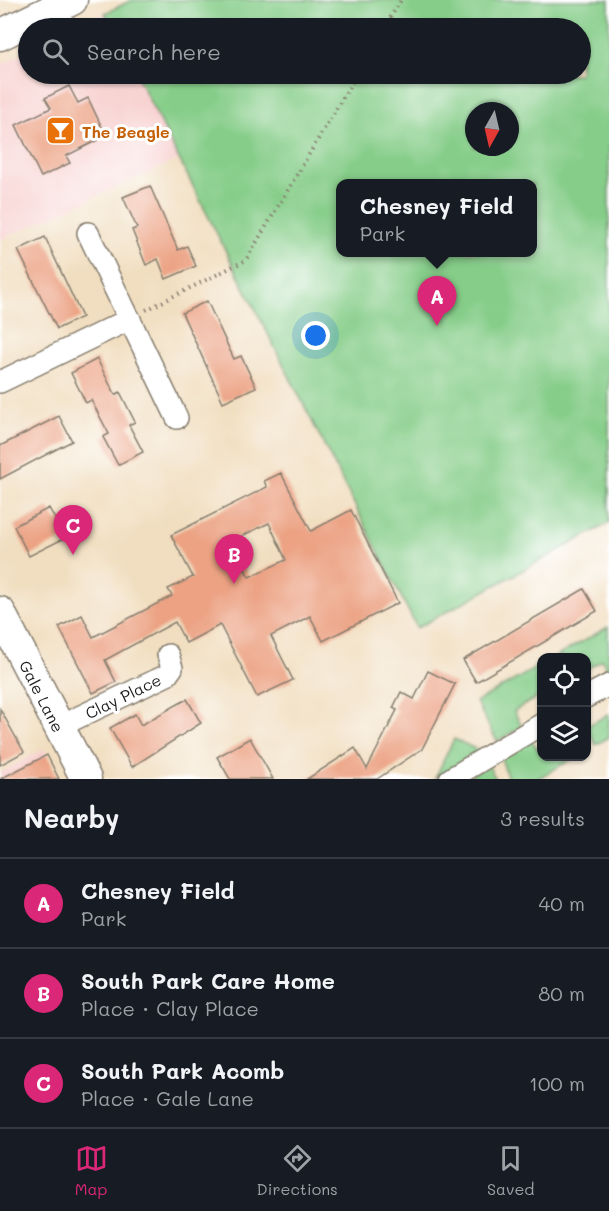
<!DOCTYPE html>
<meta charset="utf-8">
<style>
:root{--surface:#171b24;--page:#242831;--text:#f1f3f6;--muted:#9ea1a6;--line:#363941;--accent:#db2777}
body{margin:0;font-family:Mali,sans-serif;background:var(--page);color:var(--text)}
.controls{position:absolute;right:18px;bottom:18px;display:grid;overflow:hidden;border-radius:12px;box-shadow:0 2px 4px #0004}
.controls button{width:54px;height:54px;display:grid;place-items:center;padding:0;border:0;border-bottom:2px solid var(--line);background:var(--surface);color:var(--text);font:30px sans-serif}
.compass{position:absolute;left:465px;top:102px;width:54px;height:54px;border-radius:50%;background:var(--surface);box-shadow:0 2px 4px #0004;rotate:188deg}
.you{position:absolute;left:316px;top:336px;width:21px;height:21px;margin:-15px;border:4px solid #fff;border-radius:50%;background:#1a73e8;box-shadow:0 0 0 9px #1a73e833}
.badge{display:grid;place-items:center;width:39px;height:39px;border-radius:50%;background:var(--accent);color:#fff;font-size:20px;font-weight:700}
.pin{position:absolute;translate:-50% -50px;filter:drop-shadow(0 2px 3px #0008)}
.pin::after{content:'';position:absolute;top:32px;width:21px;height:18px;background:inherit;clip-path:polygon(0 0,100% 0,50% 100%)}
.popup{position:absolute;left:336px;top:179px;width:201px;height:78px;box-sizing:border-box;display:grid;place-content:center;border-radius:12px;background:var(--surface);filter:drop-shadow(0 2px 4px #0005);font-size:20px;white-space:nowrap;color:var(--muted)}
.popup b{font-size:22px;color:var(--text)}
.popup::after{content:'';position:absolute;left:50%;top:100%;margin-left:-12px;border:12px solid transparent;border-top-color:var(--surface)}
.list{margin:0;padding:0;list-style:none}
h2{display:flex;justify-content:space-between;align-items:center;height:78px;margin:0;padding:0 24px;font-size:26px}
h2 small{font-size:20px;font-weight:400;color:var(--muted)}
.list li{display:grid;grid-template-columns:39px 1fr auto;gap:18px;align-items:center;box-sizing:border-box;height:90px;padding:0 24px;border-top:2px solid var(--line)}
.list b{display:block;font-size:22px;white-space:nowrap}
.list p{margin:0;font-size:20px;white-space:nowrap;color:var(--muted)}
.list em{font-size:20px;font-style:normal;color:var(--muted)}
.icon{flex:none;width:33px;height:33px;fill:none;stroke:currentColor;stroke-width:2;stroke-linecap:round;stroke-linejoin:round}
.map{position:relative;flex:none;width:609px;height:779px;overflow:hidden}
.search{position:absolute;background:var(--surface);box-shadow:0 2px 4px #0004;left:18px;right:18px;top:18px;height:66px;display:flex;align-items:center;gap:15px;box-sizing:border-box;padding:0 21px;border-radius:33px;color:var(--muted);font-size:22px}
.sheet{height:348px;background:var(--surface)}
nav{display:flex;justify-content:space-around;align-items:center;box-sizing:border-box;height:84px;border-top:2px solid var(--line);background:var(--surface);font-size:16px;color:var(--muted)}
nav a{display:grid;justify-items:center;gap:3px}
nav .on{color:var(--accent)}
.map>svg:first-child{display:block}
</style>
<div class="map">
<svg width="609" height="779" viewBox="0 0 609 779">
<rect width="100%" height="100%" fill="#fff"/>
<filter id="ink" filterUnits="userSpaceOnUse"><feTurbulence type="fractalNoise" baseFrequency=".0167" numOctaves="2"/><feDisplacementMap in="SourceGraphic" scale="12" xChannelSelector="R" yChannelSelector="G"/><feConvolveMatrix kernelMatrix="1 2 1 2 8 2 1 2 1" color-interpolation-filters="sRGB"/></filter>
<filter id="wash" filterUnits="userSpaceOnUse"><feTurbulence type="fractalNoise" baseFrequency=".008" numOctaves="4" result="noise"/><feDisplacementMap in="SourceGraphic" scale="24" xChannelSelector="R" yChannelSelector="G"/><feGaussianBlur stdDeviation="1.35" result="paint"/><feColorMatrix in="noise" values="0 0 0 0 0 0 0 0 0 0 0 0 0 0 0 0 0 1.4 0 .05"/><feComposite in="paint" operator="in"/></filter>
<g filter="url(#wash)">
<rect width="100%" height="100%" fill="#f1dec0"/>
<!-- built -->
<g fill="#f7d0cf">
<polygon points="105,13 113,28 74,28"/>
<polygon points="28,51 28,74 136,74 179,159 0,240 0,65"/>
<polygon points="44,749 59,779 2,779 0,773"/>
</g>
<!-- green -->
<g fill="#86cd89" stroke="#517452" stroke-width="1.5" fill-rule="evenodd">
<path d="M132,0h477v523l-192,105 -281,-554h444v-46h-467l-8,-15zM474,111h36v36h-36zM341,184h192v68h-192z"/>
<polygon points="608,627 609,673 602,660 587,669 586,658 555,657"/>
<polygon points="541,665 541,695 514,711 522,727 497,741 476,702"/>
<polygon points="609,714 609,737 596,745 587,726"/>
<polygon points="454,739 480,751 435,778"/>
<polygon points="531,739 542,756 576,757 537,779 508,779 501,758"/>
<polygon points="488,765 496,779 465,779"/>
</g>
<g id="blocks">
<!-- building -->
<g fill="#eca283" fill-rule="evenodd">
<polygon points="69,86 78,103 88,98 106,136 66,156 70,163 41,177 16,125 51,108 45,98"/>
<polygon points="150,186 178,250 187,246 196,266 166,279 158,259 146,265 132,230 137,228 123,197"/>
<polygon points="45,237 82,317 57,329 18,250"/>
<polygon points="207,301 234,359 241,356 256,387 223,402 182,313"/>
<polygon points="97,359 115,395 120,392 135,422 129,425 143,452 118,465 103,437 109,434 91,400 86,403 71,373"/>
<polygon points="59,416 72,441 0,479 0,446"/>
<path d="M281,473l30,58 40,-21 47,93 -75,38 -13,-25 -39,20 22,44 -36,17 -37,-72 -34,18 -11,-21 -70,38 11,22 -23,11 -34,-66 23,-12 11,22 79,-41 -4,-7 25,-12 -22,-42 96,-48 -3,-6zM269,523l17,37 -37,17 -18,-36z"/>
<polygon points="49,508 56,521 78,510 87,527 29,556 14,526"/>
<polygon points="584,589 597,611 476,682 463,660"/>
<polygon points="428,671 455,684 422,749 377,779 307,779 355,748 367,769 397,710 393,708 401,692 414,699"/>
<polygon points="187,699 201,723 132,767 110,728 135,714 141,725"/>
<polygon points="0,709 24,752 0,765"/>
<polygon points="250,738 273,779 230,779 217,757"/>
<polygon points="47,755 59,779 0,779"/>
</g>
</g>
</g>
<g filter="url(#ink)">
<use href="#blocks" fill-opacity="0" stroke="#867d6e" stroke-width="1.5"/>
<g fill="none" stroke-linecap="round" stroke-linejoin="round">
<defs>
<g id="street">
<polyline points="88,233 177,418"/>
<polyline points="0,382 130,319"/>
<polyline points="586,697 609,685"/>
<polyline points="58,727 167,675 172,668 168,655"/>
<polyline points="450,779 542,724"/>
</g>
<g id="secondary">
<polyline points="0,35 72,0"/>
<polyline points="0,612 86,779"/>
</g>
</defs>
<!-- street casing -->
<use href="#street" stroke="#867d6e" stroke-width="24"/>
<!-- secondary casing -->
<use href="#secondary" stroke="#867d6e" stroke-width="33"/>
<!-- path -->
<g stroke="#867d6e" stroke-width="4" stroke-dasharray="1.5 4.5" stroke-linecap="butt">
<polyline points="384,28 401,0"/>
<polyline points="146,310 246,260 357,74"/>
</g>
<!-- street -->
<use href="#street" stroke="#fff" stroke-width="21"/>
<!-- secondary -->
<use href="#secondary" stroke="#fff" stroke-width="30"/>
</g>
</g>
<!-- icons -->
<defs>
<symbol id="bar-square" viewBox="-11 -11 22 22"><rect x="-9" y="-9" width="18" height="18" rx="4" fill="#e8710a" stroke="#fff"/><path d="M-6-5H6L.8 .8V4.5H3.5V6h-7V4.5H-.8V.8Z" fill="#fff"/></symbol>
</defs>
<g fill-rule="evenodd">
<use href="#bar-square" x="44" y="114" width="33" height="33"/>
</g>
<g text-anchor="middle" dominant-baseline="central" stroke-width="6" stroke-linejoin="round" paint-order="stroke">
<!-- food labels -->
<g font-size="16" font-weight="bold" fill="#c56008" stroke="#fff" text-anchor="start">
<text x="82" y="131">The Beagle</text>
</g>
<!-- street labels -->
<g font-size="16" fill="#1c1c1c" stroke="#fff">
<text transform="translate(42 696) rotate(63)">Gale Lane</text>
<text transform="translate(123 696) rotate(-26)">Clay Place</text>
</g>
</g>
</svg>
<div class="controls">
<button><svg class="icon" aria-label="locate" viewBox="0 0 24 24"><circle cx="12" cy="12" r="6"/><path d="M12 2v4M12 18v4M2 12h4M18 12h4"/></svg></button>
<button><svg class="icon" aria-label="layers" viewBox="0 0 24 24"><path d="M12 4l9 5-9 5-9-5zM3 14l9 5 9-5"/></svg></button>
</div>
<svg class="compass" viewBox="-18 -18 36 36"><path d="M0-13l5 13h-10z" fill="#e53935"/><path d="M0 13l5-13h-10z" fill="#9ea1a6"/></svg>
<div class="you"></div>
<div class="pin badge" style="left:437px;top:326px">A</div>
<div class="popup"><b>Chesney Field</b>Park</div>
<div class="pin badge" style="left:234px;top:584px">B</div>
<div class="pin badge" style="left:73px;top:555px">C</div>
<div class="search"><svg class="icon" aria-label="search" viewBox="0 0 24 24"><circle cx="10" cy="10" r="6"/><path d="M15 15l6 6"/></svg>Search here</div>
</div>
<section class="sheet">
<h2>Nearby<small>3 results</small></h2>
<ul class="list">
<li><span class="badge">A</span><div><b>Chesney Field</b><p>Park</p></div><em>40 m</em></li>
<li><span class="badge">B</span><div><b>South Park Care Home</b><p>Place · Clay Place</p></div><em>80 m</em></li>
<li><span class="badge">C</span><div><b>South Park Acomb</b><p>Place · Gale Lane</p></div><em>100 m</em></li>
</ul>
</section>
<nav>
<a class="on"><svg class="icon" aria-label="map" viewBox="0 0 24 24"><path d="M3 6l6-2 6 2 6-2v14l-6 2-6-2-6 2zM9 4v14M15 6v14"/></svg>Map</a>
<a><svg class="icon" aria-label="directions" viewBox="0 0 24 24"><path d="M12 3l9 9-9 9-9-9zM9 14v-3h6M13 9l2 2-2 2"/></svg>Directions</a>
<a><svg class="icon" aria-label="saved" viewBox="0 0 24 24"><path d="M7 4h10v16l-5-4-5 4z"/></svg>Saved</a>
</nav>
